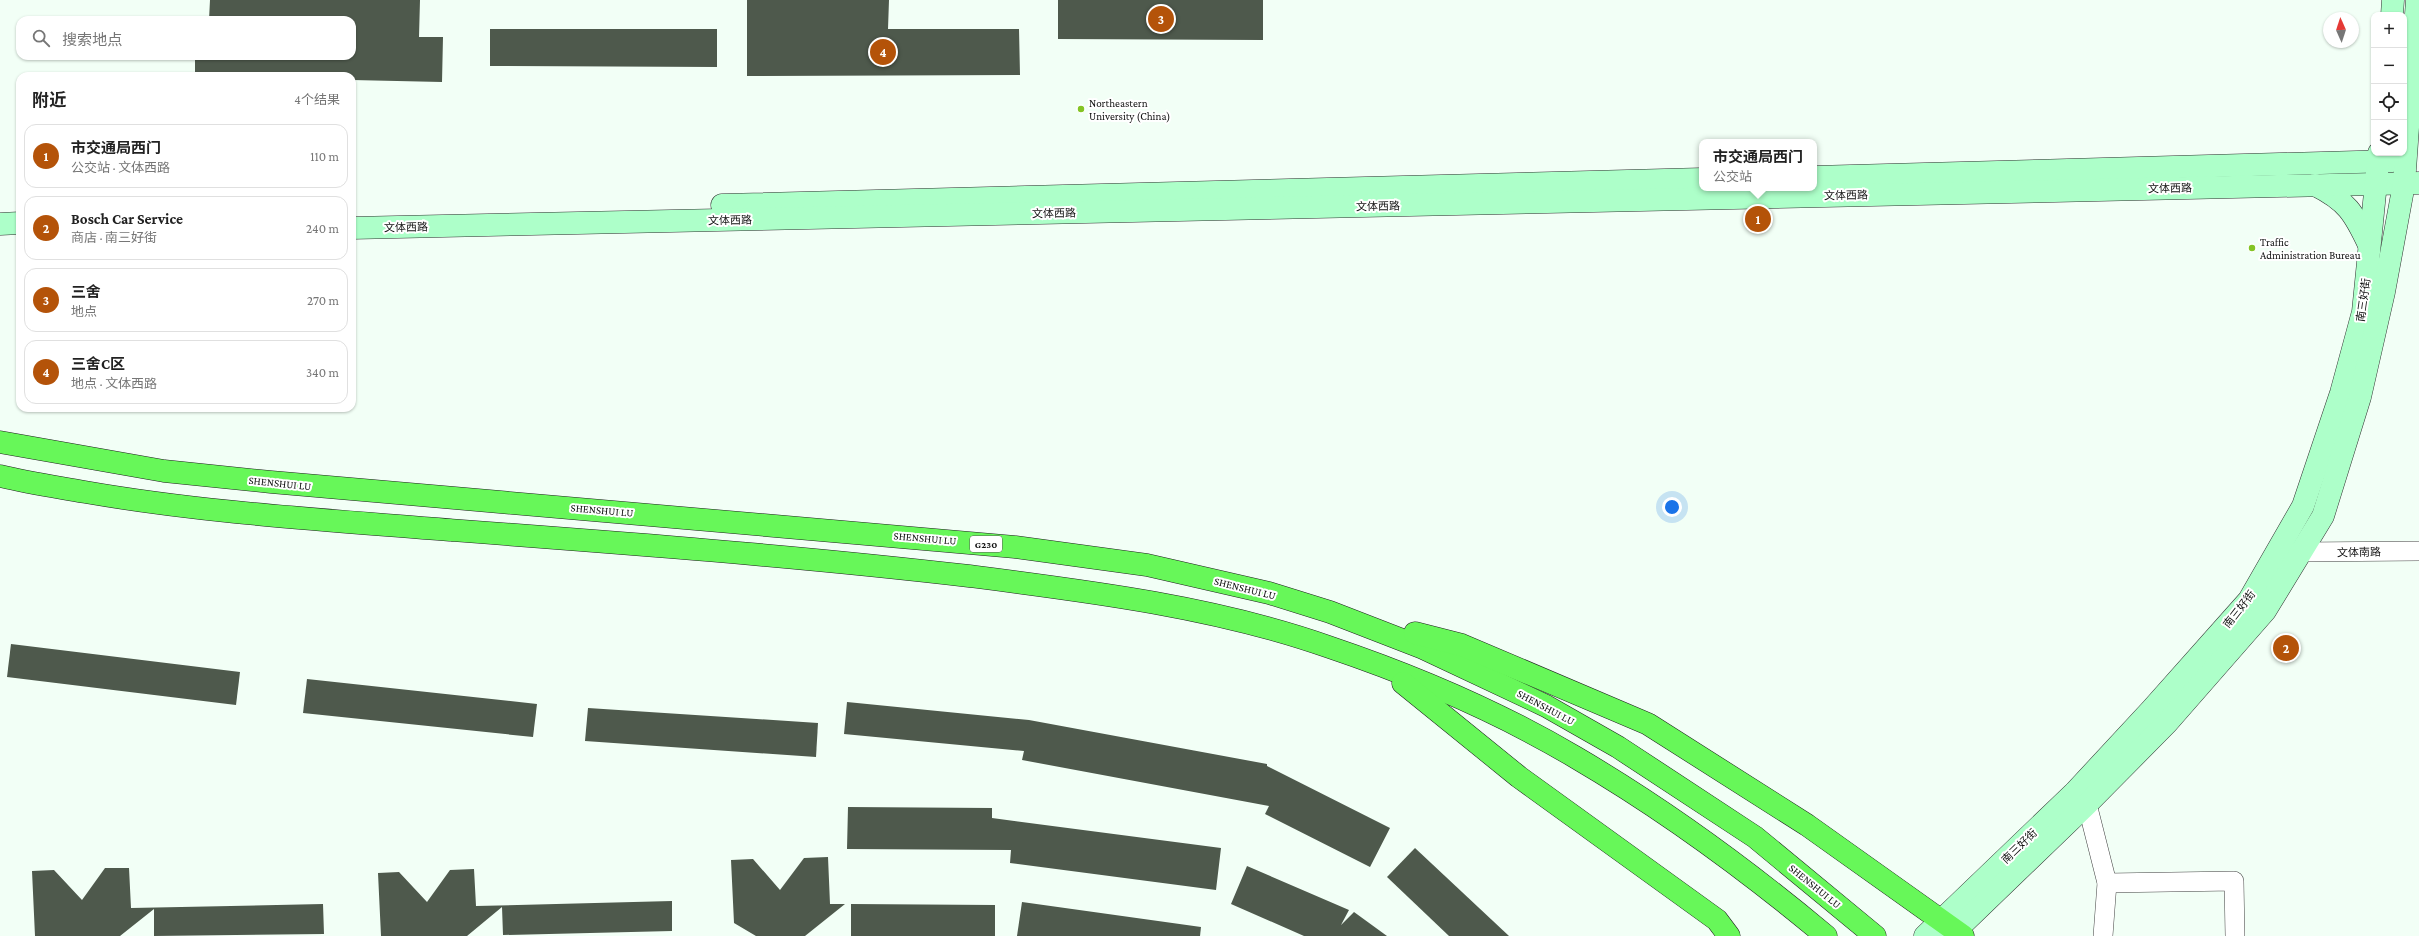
<!DOCTYPE html>
<html lang="zh">
<meta charset="utf-8">
<style>
:root{--surface:#fff;--page:#f6f6f6;--text:#222;--muted:#767676;--line:#e0e0e0;--accent:#b45309}
body{margin:0;font-family:"Crimson Pro","Noto Sans SC",serif;background:var(--page);color:var(--text)}
.controls{position:absolute;right:12px;top:12px;display:grid;overflow:hidden;border-radius:8px;box-shadow:0 1px 3px #0004}
.controls button{width:36px;height:36px;display:grid;place-items:center;padding:0;border:0;border-bottom:1px solid var(--line);background:var(--surface);color:var(--text);font:20px sans-serif}
.compass{position:absolute;left:2323px;top:12px;width:36px;height:36px;border-radius:50%;background:var(--surface);box-shadow:0 1px 3px #0004;rotate:357deg}
.you{position:absolute;left:1672px;top:507px;width:14px;height:14px;margin:-10px;border:3px solid #fff;border-radius:50%;background:#1a73e8;box-shadow:0 0 0 6px #1a73e833}
.badge{display:grid;place-items:center;width:26px;height:26px;border-radius:50%;background:var(--accent);color:#fff;font-size:13px;font-weight:700}
.pin{position:absolute;translate:-50% -50%;border:2px solid #fff;box-shadow:0 1px 4px #0006}
.popup{position:absolute;left:1699px;top:139px;width:118px;height:52px;box-sizing:border-box;display:grid;place-content:center;border-radius:8px;background:var(--surface);filter:drop-shadow(0 1px 3px #0005);font-size:13px;white-space:nowrap;color:var(--muted)}
.popup b{font-size:15px;color:var(--text)}
.popup::after{content:'';position:absolute;left:50%;top:100%;margin-left:-8px;border:8px solid transparent;border-top-color:var(--surface)}
.list{margin:0;padding:0;list-style:none}
h2{display:flex;justify-content:space-between;align-items:center;height:52px;margin:0;padding:0 16px;font-size:17px}
h2 small{font-size:13px;font-weight:400;color:var(--muted)}
.list li{display:grid;grid-template-columns:26px 1fr auto;gap:12px;align-items:center;box-sizing:border-box;height:64px;margin:0 8px 8px;padding:0 8px;border:1px solid var(--line);border-radius:12px}
.list b{display:block;font-size:15px;white-space:nowrap}
.list p{margin:0;font-size:13px;white-space:nowrap;color:var(--muted)}
.list em{font-size:13px;font-style:normal;color:var(--muted)}
.icon{flex:none;width:22px;height:22px;fill:none;stroke:currentColor;stroke-width:2;stroke-linecap:round;stroke-linejoin:round}
.map{position:relative;flex:none;width:2419px;height:936px;overflow:hidden}
.search{position:absolute;background:var(--surface);box-shadow:0 1px 3px #0004;left:16px;top:16px;width:340px;height:44px;display:flex;align-items:center;gap:10px;box-sizing:border-box;padding:0 14px;border-radius:12px;color:var(--muted);font-size:15px}
.panel{position:absolute;background:var(--surface);box-shadow:0 1px 3px #0004;left:16px;top:72px;width:340px;height:340px;border-radius:12px}
.map>svg:first-child{display:block}
</style>
<div class="map">
<svg width="2419" height="936" viewBox="0 0 2419 936">
<rect width="100%" height="100%" fill="#f2fff6"/>
<!-- building -->
<g fill="#4e594c">
<polygon points="210,0 420,0 419,37 443,37 442,82 352,80 352,76 195,76 195,56 352,56 352,20 209,20"/>
<polygon points="747,0 889,0 888,29 1019,29 1020,75 747,76"/>
<polygon points="1058,0 1263,0 1263,40 1058,39"/>
<polygon points="490,29 717,29 717,67 490,66"/>
<polygon points="11,644 240,672 236,705 7,677"/>
<polygon points="307,679 537,704 533,737 303,713"/>
<polygon points="847,702 1029,720 1267,764 1267,766 1390,828 1370,867 1265,814 1269,806 1022,760 1024,751 844,734"/>
<polygon points="588,708 818,723 816,757 585,741"/>
<polygon points="848,807 992,808 992,818 1221,848 1216,890 1010,863 1011,850 847,849"/>
<polygon points="1415,848 1509,936 1449,936 1387,877"/>
<polygon points="828,857 830,904 845,904 805,936 756,936 734,923 731,860 753,859 780,890 804,858"/>
<polygon points="1247,866 1349,910 1341,925 1354,912 1387,936 1304,936 1231,904"/>
<polygon points="105,868 129,868 131,908 323,904 324,934 154,936 154,909 120,936 35,936 32,871 54,870 82,900"/>
<polygon points="474,869 476,906 672,901 672,931 503,935 502,907 467,936 381,936 378,873 399,872 427,902 450,870"/>
<polygon points="1022,902 1201,927 1200,936 1017,936"/>
<polygon points="851,904 995,905 995,936 851,936"/>
</g>
<g fill="none" stroke-linecap="round" stroke-linejoin="round">
<defs>
<g id="street">
<polyline points="2299,552 2419,551"/>
<polyline points="2087,804 2107,883 2103,936"/>
<polyline points="2107,883 2234,881 2235,936"/>
</g>
<g id="secondary">
<polyline points="2392,15 2393,0"/>
<polyline points="1814,177 2392,161"/>
<path d="M2315,185c32,16 39,28 54,60"/>
<polyline points="722,205 1702,179"/>
<polyline points="0,224 20,223"/>
<polyline points="352,228 2419,183"/>
<polyline points="1925,936 2075,792 2152,709 2249,600 2303,506 2341,393 2363,312 2379,153"/>
<polyline points="1950,936 2087,804 2167,723 2265,611 2323,516 2360,397 2384,292 2404,184 2417,0"/>
</g>
<g id="highway">
<polyline points="0,442 164,471 271,482 1015,547 1147,565 1269,593 1330,612 1423,648 1546,706 1618,747 1755,837 1875,936"/>
<path d="M0,476c28,7 57,11 85,16 121,21 243,28 365,38 173,13 347,26 519,46 118,15 247,31 360,71 83,28 170,65 246,110 89,52 172,113 251,179"/>
<polyline points="1415,633 1462,645 1648,724 1807,825 1963,936"/>
<polyline points="1403,683 1519,777 1717,920 1729,936"/>
</g>
</defs>
<!-- street casing -->
<use href="#street" stroke="#434343" stroke-width="20"/>
<!-- secondary casing -->
<use href="#secondary" stroke="#323232" stroke-width="23"/>
<!-- highway casing -->
<use href="#highway" stroke="#212121" stroke-width="23"/>
<!-- street -->
<use href="#street" stroke="#fff" stroke-width="19"/>
<!-- secondary -->
<use href="#secondary" stroke="#adffc9" stroke-width="22"/>
<!-- highway -->
<use href="#highway" stroke="#67f759" stroke-width="22"/>
</g>
<!-- markers -->
<g fill="#83c424" stroke="#fff" stroke-width="1.5">
<circle cx="1081" cy="109" r="4"/>
<circle cx="2252" cy="248" r="4"/>
</g>
<g text-anchor="middle" dominant-baseline="central" stroke-width="4" stroke-linejoin="round" paint-order="stroke">
<!-- shield labels -->
<rect fill="#fff" stroke="#585858" stroke-width="1" x="970" y="536" width="32" height="16" rx="3"/>
<g font-size="10" font-weight="bold" fill="#101010">
<text x="986" y="544">G230</text>
</g>
<!-- poi labels -->
<g font-size="11" fill="#101010" stroke="#fff" text-anchor="start">
<text x="1089" y="103">Northeastern<tspan x="1089" dy="13">University (China)</tspan></text>
<text x="2260" y="242">Traffic<tspan x="2260" dy="13">Administration Bureau</tspan></text>
</g>
<!-- street labels -->
<g font-size="11" fill="#101010" stroke="#fff">
<text transform="translate(2170 188) rotate(-1)">文体西路</text>
<text transform="translate(1846 195) rotate(-1)">文体西路</text>
<text transform="translate(1378 206) rotate(-1)">文体西路</text>
<text transform="translate(1054 213) rotate(-1)">文体西路</text>
<text transform="translate(730 220) rotate(-1)">文体西路</text>
<text transform="translate(406 227) rotate(-1)">文体西路</text>
<text transform="translate(2363 300) rotate(-82)">南三好街</text>
<text transform="translate(280 483) rotate(6)">SHENSHUI LU</text>
<text transform="translate(602 510) rotate(5)">SHENSHUI LU</text>
<text transform="translate(925 538) rotate(5)">SHENSHUI LU</text>
<text transform="translate(2359 552) rotate(-1)">文体南路</text>
<text transform="translate(1245 588) rotate(14)">SHENSHUI LU</text>
<text transform="translate(2239 609) rotate(-52)">南三好街</text>
<text transform="translate(1546 707) rotate(28)">SHENSHUI LU</text>
<text transform="translate(2019 846) rotate(-44)">南三好街</text>
<text transform="translate(1815 886) rotate(39)">SHENSHUI LU</text>
</g>
</g>
</svg>
<div class="controls">
<button>+</button>
<button>−</button>
<button><svg class="icon" aria-label="locate" viewBox="0 0 24 24"><circle cx="12" cy="12" r="6"/><path d="M12 2v4M12 18v4M2 12h4M18 12h4"/></svg></button>
<button><svg class="icon" aria-label="layers" viewBox="0 0 24 24"><path d="M12 4l9 5-9 5-9-5zM3 14l9 5 9-5"/></svg></button>
</div>
<svg class="compass" viewBox="-18 -18 36 36"><path d="M0-13l5 13h-10z" fill="#e53935"/><path d="M0 13l5-13h-10z" fill="#767676"/></svg>
<div class="you"></div>
<div class="pin badge" style="left:1758px;top:219px">1</div>
<div class="popup"><b>市交通局西门</b>公交站</div>
<div class="pin badge" style="left:2286px;top:648px">2</div>
<div class="pin badge" style="left:1161px;top:19px">3</div>
<div class="pin badge" style="left:883px;top:52px">4</div>
<div class="search"><svg class="icon" aria-label="search" viewBox="0 0 24 24"><circle cx="10" cy="10" r="6"/><path d="M15 15l6 6"/></svg>搜索地点</div>
<section class="panel">
<h2>附近<small>4个结果</small></h2>
<ul class="list">
<li><span class="badge">1</span><div><b>市交通局西门</b><p>公交站 · 文体西路</p></div><em>110 m</em></li>
<li><span class="badge">2</span><div><b>Bosch Car Service</b><p>商店 · 南三好街</p></div><em>240 m</em></li>
<li><span class="badge">3</span><div><b>三舍</b><p>地点</p></div><em>270 m</em></li>
<li><span class="badge">4</span><div><b>三舍C区</b><p>地点 · 文体西路</p></div><em>340 m</em></li>
</ul>
</section>
</div>
